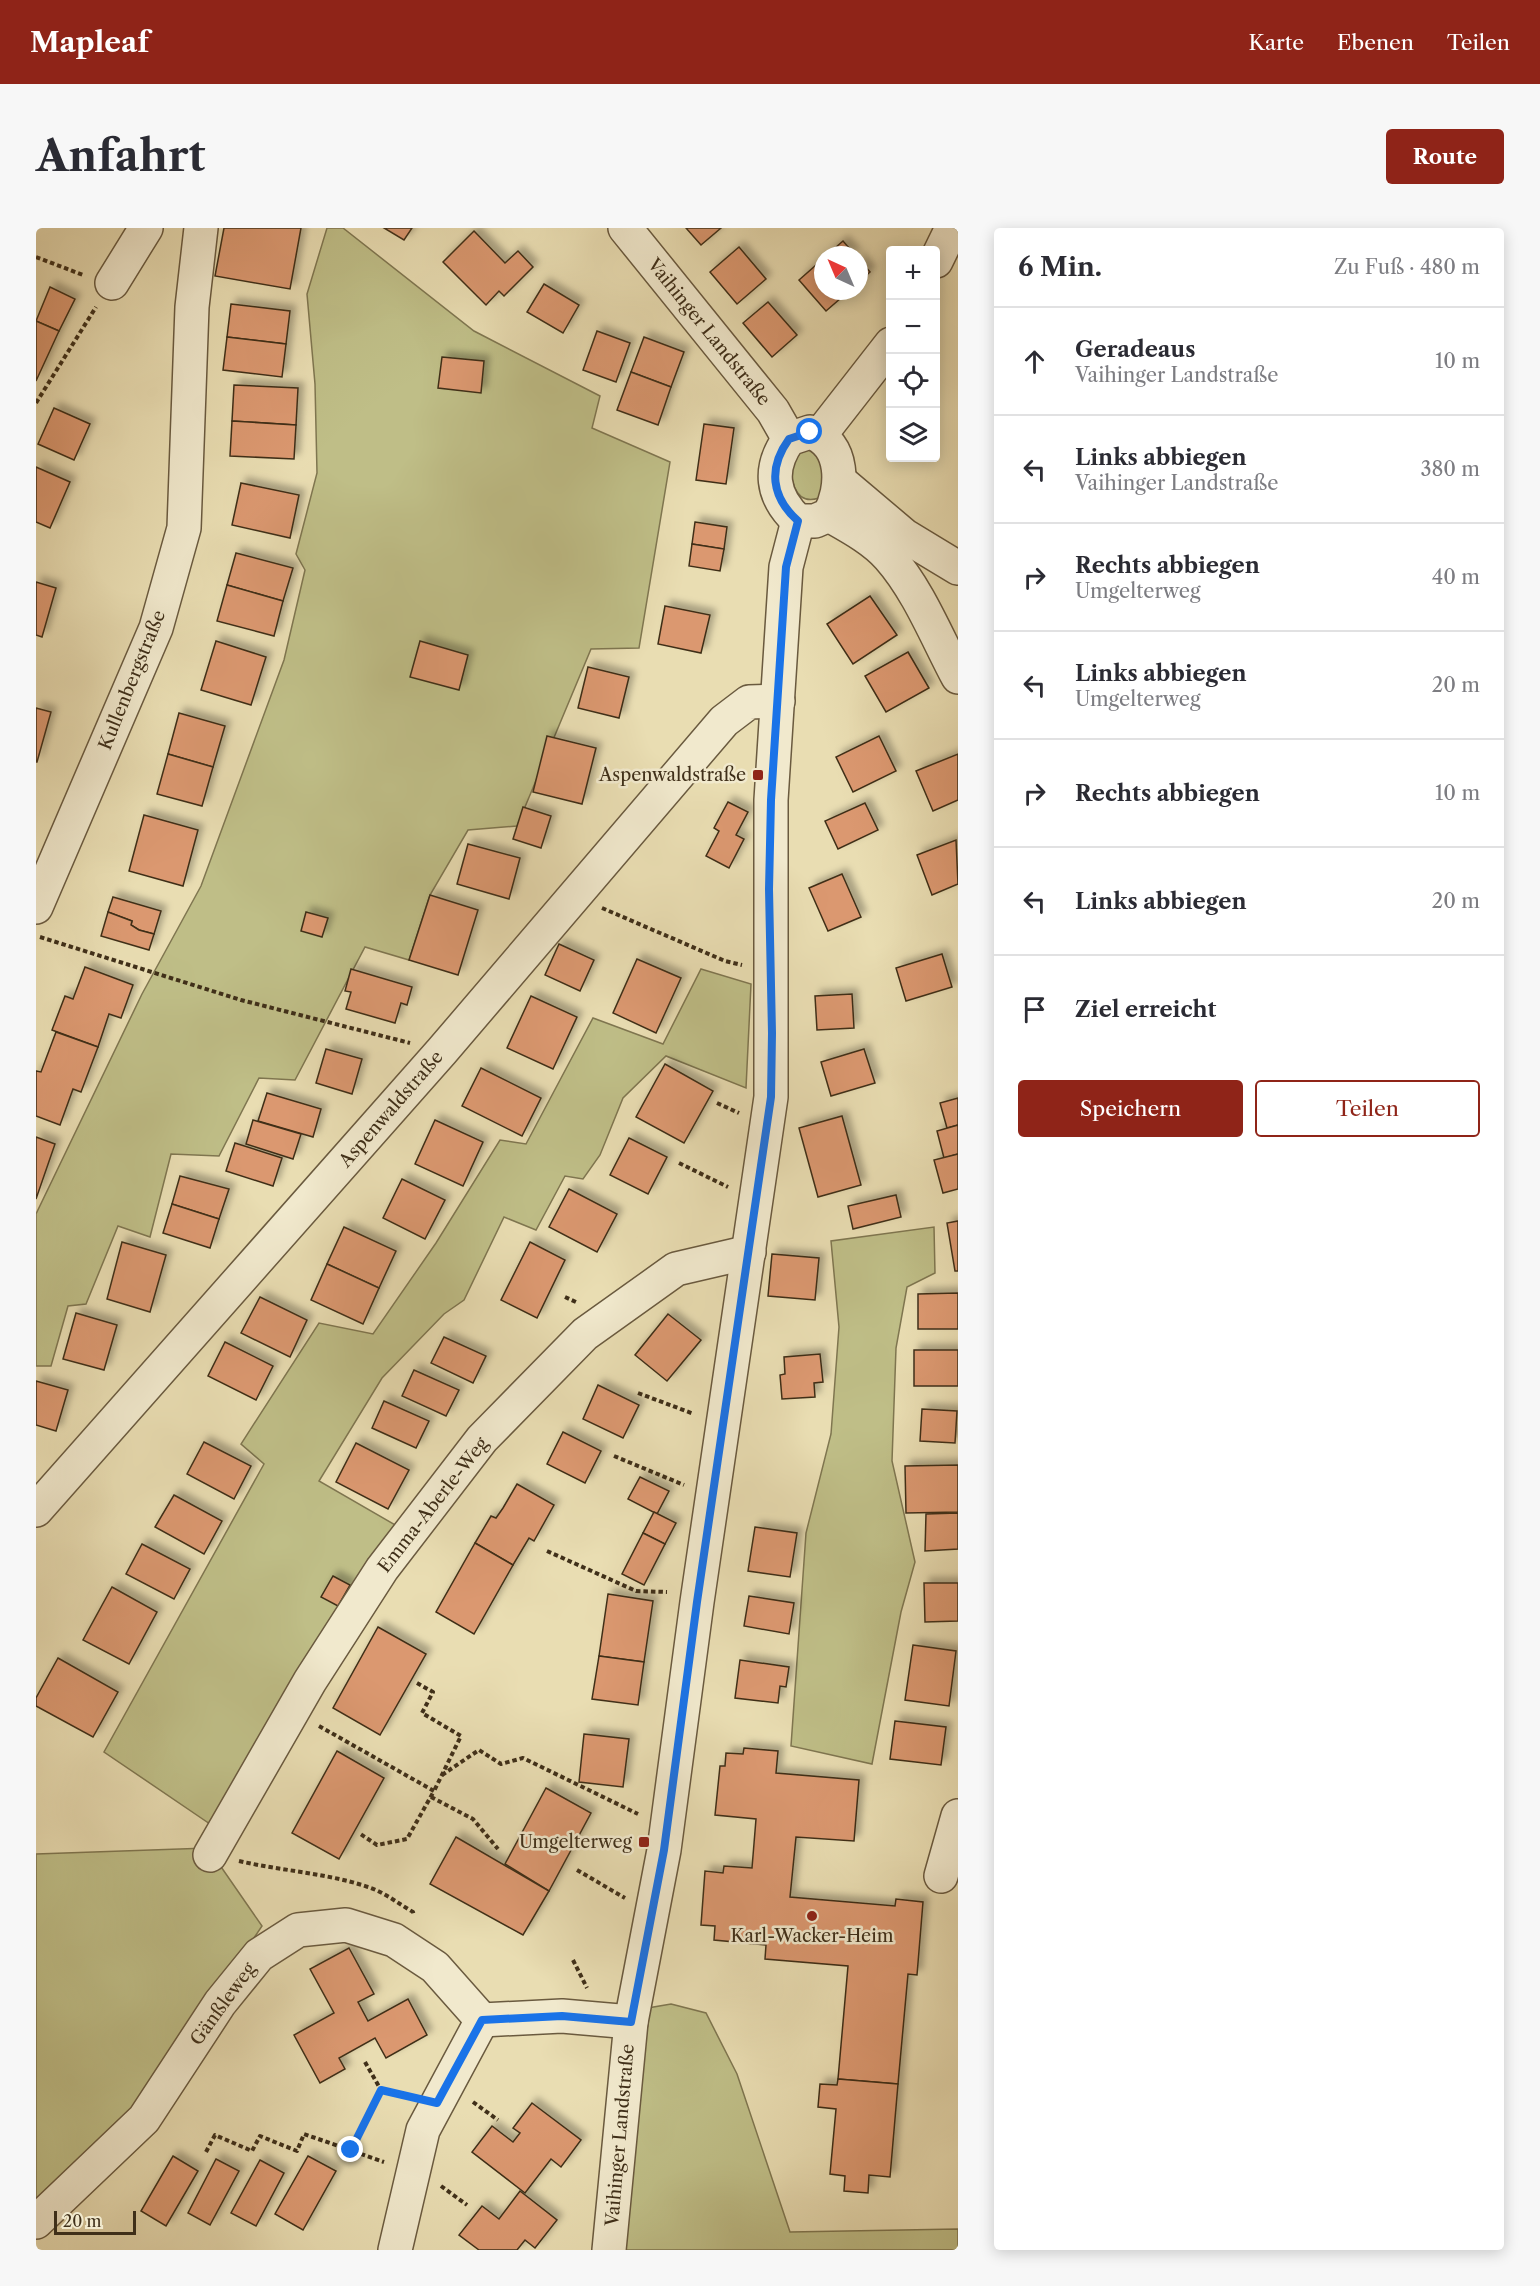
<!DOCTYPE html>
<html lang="de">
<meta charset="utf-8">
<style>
:root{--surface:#fff;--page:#f7f7f7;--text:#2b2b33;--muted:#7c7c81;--line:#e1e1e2;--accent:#8f2418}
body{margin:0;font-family:"Libre Caslon Text",serif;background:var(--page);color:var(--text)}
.controls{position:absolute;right:18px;top:18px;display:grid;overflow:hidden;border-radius:6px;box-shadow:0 3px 15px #0003}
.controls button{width:54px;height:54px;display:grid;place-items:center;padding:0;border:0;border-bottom:2px solid var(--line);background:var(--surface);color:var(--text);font:30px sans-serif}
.compass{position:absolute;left:778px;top:18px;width:54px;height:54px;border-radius:50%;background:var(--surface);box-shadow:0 3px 15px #0003;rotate:316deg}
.scale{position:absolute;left:18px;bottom:15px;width:82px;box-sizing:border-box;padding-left:6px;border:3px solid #3f2f19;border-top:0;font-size:16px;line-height:21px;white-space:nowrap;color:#3f2f19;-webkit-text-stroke:4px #f1e9cd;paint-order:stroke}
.stop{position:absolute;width:18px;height:18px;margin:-14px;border:4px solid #1a73e8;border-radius:50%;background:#fff}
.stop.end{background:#1a73e8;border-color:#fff;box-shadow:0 2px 6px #0008}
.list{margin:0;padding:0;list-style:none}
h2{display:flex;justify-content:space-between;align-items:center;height:78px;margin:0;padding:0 24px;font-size:26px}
h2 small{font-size:20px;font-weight:400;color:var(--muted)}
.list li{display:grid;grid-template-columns:39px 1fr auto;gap:18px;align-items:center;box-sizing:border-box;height:108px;padding:0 24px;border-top:2px solid var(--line)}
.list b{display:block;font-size:22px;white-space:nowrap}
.list p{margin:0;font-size:20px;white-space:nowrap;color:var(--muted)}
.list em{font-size:20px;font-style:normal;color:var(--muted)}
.actions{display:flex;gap:12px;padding:18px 24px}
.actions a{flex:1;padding:14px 0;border:2px solid var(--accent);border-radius:6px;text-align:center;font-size:21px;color:var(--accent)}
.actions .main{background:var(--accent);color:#fff}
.icon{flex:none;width:33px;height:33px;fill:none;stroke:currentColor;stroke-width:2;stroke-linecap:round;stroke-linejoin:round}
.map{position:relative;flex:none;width:922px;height:2022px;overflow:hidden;border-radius:6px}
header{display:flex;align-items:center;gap:36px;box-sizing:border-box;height:84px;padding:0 30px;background:var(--accent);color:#fff}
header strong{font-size:28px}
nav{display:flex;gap:33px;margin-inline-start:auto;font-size:21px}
.intro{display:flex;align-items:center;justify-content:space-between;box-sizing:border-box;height:144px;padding:0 36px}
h1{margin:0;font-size:42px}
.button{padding:15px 27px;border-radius:6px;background:var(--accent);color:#fff;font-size:21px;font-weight:700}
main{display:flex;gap:36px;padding:0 36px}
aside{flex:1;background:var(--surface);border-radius:6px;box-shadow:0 3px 15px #0003}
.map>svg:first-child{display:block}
</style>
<header>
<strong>Mapleaf</strong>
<nav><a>Karte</a><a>Ebenen</a><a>Teilen</a></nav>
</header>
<div class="intro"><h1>Anfahrt</h1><a class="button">Route</a></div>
<main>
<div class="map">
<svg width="922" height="2022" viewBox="0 0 922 2022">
<defs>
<filter id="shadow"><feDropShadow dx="5.5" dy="-5.5" stdDeviation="3" flood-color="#0004"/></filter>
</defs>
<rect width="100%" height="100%" fill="#e9ddb2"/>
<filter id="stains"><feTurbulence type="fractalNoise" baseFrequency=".00333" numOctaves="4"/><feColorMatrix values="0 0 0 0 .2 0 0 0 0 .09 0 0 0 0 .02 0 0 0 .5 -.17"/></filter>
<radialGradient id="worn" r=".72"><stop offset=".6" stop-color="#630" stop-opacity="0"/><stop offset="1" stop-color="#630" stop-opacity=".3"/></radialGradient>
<!-- green -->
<g fill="#bfbe87" stroke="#7f7650" stroke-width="1.5">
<polygon points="291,0 307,0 438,103 564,168 556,200 634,234 603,420 555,421 481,598 432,602 394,667 373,732 329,719 259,852 223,850 183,928 135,926 114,1009 82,998 50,1076 32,1078 15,1138 0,1138 0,986 106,766 165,658 248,432 269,342 260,326 281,245 279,156 271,66"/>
<path d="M776,218l13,27 -6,25c-27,9 -29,-24 -28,-42z"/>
<polygon points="665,741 715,756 710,860 630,828 587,870 564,927 547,951 529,948 500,1002 468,989 428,1072 408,1086 346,1150 283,1253 361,1298 174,1596 68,1524 228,1236 205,1216 283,1095 337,1106 400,1015 464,912 490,916 557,790 627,816"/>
<polygon points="898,999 899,1045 871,1059 860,1120 856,1233 879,1334 865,1384 836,1536 755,1518 770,1305 795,1206 803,1099 795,1013"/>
<polygon points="172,1620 226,1698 103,1880 0,1971 0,1626"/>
<polygon points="635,1776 670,1785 701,1846 754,2004 922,2001 922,2022 585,2022 612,1780"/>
</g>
<!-- building -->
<g fill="#db986f" stroke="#3f2f19" stroke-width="1.5" filter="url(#shadow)">
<polygon points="188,0 265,0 254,61 179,48"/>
<polygon points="348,0 376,0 368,12"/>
<polygon points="650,0 685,0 665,17"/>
<polygon points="438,3 469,35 482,23 497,39 468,68 463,63 450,77 407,34"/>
<polygon points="807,13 819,27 791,27"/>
<polygon points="703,19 730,51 701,76 674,44"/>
<polygon points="787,31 787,63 813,63 790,83 763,52"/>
<polygon points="823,31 834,44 823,54"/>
<polygon points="508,56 543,77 527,105 491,84"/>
<polygon points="14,59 39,71 23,103 0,93"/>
<polygon points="732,74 761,107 736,129 707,95"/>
<polygon points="195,76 254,83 250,116 191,109"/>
<polygon points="0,93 23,103 0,153"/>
<polygon points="561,103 594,115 580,154 547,142"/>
<polygon points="191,109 250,116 246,149 187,142"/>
<polygon points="608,109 648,124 635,159 595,144"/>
<polygon points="406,129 448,133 445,165 402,160"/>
<polygon points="595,144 635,159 622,197 581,182"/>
<polygon points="198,157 262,160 260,197 196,193"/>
<polygon points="18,180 54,196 38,232 2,216"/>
<polygon points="196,193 260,197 258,231 194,228"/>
<polygon points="668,196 698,200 690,256 660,252"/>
<polygon points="0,239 34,254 14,300 0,294"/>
<polygon points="205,255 263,267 254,310 196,297"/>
<polygon points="659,294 691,299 688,321 656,316"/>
<polygon points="656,316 688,321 684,343 653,338"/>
<polygon points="200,325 257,340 247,373 191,357"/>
<polygon points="0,354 20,360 6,409 0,407"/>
<polygon points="191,357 247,373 238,408 181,393"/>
<polygon points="834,368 861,407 817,436 791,396"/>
<polygon points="629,378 674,387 665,425 622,416"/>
<polygon points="180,413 230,429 215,477 165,462"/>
<polygon points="384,413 432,427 423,462 374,449"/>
<polygon points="872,424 893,460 850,484 829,448"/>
<polygon points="552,439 593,449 583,490 542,480"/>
<polygon points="0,480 15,484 1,534 0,534"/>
<polygon points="143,485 189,498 177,539 132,526"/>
<polygon points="511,508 560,520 546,576 497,564"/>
<polygon points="843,508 860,543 817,564 800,529"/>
<polygon points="132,526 177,539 166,578 121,566"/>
<polygon points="922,526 922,572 897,583 880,543"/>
<polygon points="692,574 712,584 700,607 708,611 693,640 670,628 683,603 678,600"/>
<polygon points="829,575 842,602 802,621 789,593"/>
<polygon points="487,579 515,588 505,620 477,611"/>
<polygon points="108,587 162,602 147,658 93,643"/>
<polygon points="920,612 922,656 896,667 881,627"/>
<polygon points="432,616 484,630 473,671 421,656"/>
<polygon points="806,646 825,689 792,703 773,660"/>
<polygon points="394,667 442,682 422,747 373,732"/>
<polygon points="77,669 125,683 118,706 103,702 95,697 96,693 72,684"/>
<polygon points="72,684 96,693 95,697 103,702 118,706 113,722 65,708"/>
<polygon points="270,684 292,690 286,709 265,703"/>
<polygon points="523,716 558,732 544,763 509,747"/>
<polygon points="906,726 916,759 870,773 860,740"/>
<polygon points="601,731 645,750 620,805 577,785"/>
<polygon points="49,739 97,757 85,790 73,786 62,819 16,802 29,768 37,771"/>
<polygon points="315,741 376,759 371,777 365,775 359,795 310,781 315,764 309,763"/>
<polygon points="816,766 818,800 781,802 779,768"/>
<polygon points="495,768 541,789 517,841 471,820"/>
<polygon points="20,804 62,819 45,864 37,861 24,897 0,888 0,843 5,844"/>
<polygon points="290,821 326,831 316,866 280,855"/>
<polygon points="828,821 839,855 795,868 785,834"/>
<polygon points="629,836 677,863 648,915 600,889"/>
<polygon points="445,840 505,870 486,908 426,878"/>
<polygon points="231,865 285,881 277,909 222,893"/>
<polygon points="922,870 922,897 911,900 904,875"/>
<polygon points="806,888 825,957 782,969 763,900"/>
<polygon points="217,892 265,906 257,931 210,916"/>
<polygon points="399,892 447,914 427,958 379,936"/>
<polygon points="922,897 922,926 908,930 901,903"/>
<polygon points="0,909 19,916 0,971"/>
<polygon points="593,910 631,929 612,966 574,947"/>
<polygon points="199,915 246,930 237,958 190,943"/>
<polygon points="922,926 922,961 907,965 898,932"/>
<polygon points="144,948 193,961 183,991 136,976"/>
<polygon points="366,951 409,972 389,1011 347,990"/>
<polygon points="533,961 581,986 561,1024 513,999"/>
<polygon points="860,967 865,989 817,1001 812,978"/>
<polygon points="136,976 183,991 174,1020 127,1005"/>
<polygon points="922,993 922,1043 919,1043 911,995"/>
<polygon points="308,999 360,1023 343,1060 291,1036"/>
<polygon points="86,1014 130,1027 114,1084 71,1071"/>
<polygon points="494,1014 529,1032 501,1090 465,1072"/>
<polygon points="736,1026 783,1030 779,1072 732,1068"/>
<polygon points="291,1036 343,1060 327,1096 275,1072"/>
<polygon points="922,1065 922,1101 882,1101 882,1066"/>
<polygon points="224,1069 271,1092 254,1129 205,1105"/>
<polygon points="40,1085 81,1097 68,1142 27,1131"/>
<polygon points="632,1086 665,1112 631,1153 599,1127"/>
<polygon points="408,1109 450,1128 437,1155 395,1135"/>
<polygon points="189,1114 237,1138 220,1172 172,1148"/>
<rect x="878" y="1122" width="44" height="36"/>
<polygon points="784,1126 787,1154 778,1155 779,1169 746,1171 744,1147 749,1146 748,1129"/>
<polygon points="378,1142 423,1162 410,1188 366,1168"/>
<polygon points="0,1153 32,1162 20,1203 0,1197"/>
<polygon points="562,1157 603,1177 587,1210 547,1191"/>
<polygon points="348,1173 393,1193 380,1220 336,1200"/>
<polygon points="886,1181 921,1183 919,1215 884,1213"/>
<polygon points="527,1204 565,1223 549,1255 511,1236"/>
<polygon points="168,1214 215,1238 198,1271 151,1246"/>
<polygon points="320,1215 373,1242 352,1281 300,1254"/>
<polygon points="922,1237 922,1284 870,1285 869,1238"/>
<polygon points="604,1249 633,1263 621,1286 592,1271"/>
<polygon points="481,1256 518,1277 498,1313 493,1310 477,1337 439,1315 455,1288 460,1290 467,1280"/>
<polygon points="138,1267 186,1293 168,1326 119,1299"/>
<polygon points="618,1284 640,1295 629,1316 607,1305"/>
<polygon points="922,1285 922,1321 889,1323 890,1286"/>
<polygon points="719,1299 761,1305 754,1349 712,1343"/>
<polygon points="607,1305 629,1316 608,1357 586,1346"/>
<polygon points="439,1315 477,1337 438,1406 400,1384"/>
<polygon points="106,1316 154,1341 138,1371 90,1346"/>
<polygon points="297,1348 314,1357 302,1378 285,1369"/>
<polygon points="888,1355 922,1355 922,1393 889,1394"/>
<polygon points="76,1359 121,1384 93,1436 47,1412"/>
<polygon points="572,1366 617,1373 608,1434 563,1428"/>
<polygon points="713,1368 758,1375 753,1406 708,1398"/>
<polygon points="342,1399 390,1426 344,1507 297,1480"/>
<polygon points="877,1417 920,1423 913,1478 869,1472"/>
<polygon points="563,1428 608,1434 602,1477 556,1471"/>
<polygon points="22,1430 82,1464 57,1509 0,1478 0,1470"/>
<polygon points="704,1432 753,1439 750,1459 744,1458 742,1475 699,1470"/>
<polygon points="859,1493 910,1499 905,1537 854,1531"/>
<polygon points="548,1506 593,1511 587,1559 543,1554"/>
<polygon points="708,1520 742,1523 740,1545 823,1552 818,1613 760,1609 754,1669 859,1678 860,1671 887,1674 881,1747 872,1746 862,1856 802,1851 812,1738 729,1731 730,1717 678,1712 679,1698 665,1697 669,1643 687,1645 688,1638 716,1640 720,1591 679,1587 684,1538 689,1538 690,1525 707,1526"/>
<polygon points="301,1523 348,1550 303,1631 256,1605"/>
<polygon points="510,1560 555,1585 513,1663 469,1636"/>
<polygon points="420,1609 513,1663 487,1707 394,1656"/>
<polygon points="313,1720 338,1766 322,1774 332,1793 372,1771 391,1807 350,1830 339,1810 303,1830 309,1841 284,1855 258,1807 298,1785 274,1741"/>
<polygon points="802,1851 862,1856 854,1949 833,1947 832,1965 808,1963 809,1948 794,1946 800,1881 782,1879 784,1856 801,1857"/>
<polygon points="496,1875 545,1912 525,1939 515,1931 489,1965 436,1924 456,1898 477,1914 484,1905 477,1900"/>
<polygon points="137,1928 162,1943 130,1998 105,1983"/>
<polygon points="272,1928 300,1943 267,2002 239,1986"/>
<polygon points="180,1931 203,1943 174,1997 152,1985"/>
<polygon points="224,1932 248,1945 220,1998 195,1985"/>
<polygon points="484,1963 521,1992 499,2020 489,2012 481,2022 443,2022 423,2007 446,1978 463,1991"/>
</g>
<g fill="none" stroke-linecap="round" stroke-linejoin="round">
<defs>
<g id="minor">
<polyline points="589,0 737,183 753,211"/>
<polyline points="900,33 916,0"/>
<polyline points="76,55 110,0"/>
<path d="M774,204c35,11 34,57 19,83l-14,6h-17c-27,-25 -30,-53 -9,-82z"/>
<polyline points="784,207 855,116"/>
<polyline points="804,253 869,308 922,340"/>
<path d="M793,287c21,12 44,24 60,42 30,34 48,81 69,120"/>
<polyline points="0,679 120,400 148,300 156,79 165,0"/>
<polyline points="0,1282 406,823 688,493 713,474 742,473"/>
<polyline points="174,1627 274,1453 346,1341 446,1211 549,1106 640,1041 713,1024"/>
<polyline points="905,1648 922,1588"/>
<polyline points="446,1792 526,1788 595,1794"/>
<polyline points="0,1994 108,1891 184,1775 223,1727 262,1702 310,1697 358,1712 399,1739 446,1792"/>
<polyline points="359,2022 387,1902 446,1792"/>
<polyline points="573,2022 595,1794 628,1622 661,1374 735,869 735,572 750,339 762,293"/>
</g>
</defs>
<!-- minor casing -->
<use href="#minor" stroke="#6a5a3f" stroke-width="36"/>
<!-- path -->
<g stroke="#3f2f19" stroke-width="4" stroke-dasharray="4.5 3" stroke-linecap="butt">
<polyline points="0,29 47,47"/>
<polyline points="0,175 60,79"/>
<polyline points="566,680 689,733 706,737"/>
<polyline points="4,709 205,772 374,815"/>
<polyline points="681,875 703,885"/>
<polyline points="643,935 692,959"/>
<polyline points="529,1069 542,1075"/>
<polyline points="602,1165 658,1186"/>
<polyline points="578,1228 648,1257"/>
<polyline points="511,1323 600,1363 631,1364"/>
<polyline points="381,1455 397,1464 386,1485 425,1508 398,1563"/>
<polyline points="283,1498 398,1563 371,1611 341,1617 323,1605"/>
<polyline points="406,1547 443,1522 465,1536 487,1530 602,1586"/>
<polyline points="395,1569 437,1591 462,1621"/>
<path d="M203,1633c43,10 88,12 129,26 16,5 31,17 45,25l1,4"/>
<polyline points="541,1642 589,1670"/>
<polyline points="537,1732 551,1760"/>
<polyline points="329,1834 345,1862 371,1868"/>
<polyline points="437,1874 462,1892"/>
<polyline points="315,1922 345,1862"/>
<polyline points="170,1924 179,1907 216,1923 224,1908 261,1923 268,1906 348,1934"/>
<polyline points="405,1958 431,1977"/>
</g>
<!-- minor -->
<use href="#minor" stroke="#f1e9cd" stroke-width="33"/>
</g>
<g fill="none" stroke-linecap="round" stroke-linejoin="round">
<!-- route -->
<path stroke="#1a73e8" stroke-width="8" d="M315,1922l30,-60 56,13 45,-83 80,-4 69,6 33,-172 33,-248 74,-505 1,-64 -3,-144 2,-89 15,-233 12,-46c-27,-24 -30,-53 -9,-82l21,-7"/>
</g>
<!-- markers -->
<g fill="#8f2418" stroke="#f1e9cd" stroke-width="2">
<rect x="716" y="541" width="12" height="12" rx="3"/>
<rect x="602" y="1608" width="12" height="12" rx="3"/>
<circle cx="776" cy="1688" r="6"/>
</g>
<g text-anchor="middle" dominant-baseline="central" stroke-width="5" stroke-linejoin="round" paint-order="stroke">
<!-- street labels -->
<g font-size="18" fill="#3f2f19" stroke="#f1e9cd">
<text transform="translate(673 104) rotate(51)">Vaihinger Landstraße</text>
<text transform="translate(96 452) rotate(-68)">Kullenbergstraße</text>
<text transform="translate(355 881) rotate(-49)">Aspenwaldstraße</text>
<text transform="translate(397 1277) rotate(-52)">Emma-Aberle-Weg</text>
<text transform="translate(187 1776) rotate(-54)">Gänßleweg</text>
<text transform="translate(584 1907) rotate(-85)">Vaihinger Landstraße</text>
</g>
<!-- poi labels -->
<g font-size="18" fill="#3f2f19" stroke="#f1e9cd" text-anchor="end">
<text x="710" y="547">Aspenwaldstraße</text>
<text x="596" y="1614">Umgelterweg</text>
<text x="776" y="1708" text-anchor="middle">Karl-Wacker-Heim</text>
</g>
</g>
<rect width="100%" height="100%" filter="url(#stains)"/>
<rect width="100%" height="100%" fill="url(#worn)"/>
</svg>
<div class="controls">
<button>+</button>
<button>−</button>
<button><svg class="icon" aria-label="locate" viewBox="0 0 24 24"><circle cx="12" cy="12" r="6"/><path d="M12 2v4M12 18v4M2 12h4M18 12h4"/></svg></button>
<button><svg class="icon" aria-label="layers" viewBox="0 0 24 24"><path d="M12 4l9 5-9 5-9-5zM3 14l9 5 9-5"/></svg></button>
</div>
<svg class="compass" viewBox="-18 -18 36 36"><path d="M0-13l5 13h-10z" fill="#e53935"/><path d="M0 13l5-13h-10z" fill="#7c7c81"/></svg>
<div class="scale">20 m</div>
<div class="stop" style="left:774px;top:204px"></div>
<div class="stop end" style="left:315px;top:1922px"></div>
</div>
<aside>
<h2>6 Min.<small>Zu Fuß · 480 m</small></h2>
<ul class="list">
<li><svg class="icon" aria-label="ahead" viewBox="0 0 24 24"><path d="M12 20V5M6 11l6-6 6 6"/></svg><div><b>Geradeaus</b><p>Vaihinger Landstraße</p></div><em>10 m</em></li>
<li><svg class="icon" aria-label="left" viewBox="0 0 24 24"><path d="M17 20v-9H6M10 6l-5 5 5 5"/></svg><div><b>Links abbiegen</b><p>Vaihinger Landstraße</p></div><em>380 m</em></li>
<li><svg class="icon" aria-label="right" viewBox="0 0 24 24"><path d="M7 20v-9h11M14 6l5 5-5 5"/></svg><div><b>Rechts abbiegen</b><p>Umgelterweg</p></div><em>40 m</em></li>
<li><svg class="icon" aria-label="left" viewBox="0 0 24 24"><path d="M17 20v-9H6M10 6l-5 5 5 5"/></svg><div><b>Links abbiegen</b><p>Umgelterweg</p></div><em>20 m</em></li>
<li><svg class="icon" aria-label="right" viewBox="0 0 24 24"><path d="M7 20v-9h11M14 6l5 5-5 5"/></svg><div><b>Rechts abbiegen</b></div><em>10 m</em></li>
<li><svg class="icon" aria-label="left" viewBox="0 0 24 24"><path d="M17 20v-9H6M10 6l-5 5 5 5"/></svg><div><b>Links abbiegen</b></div><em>20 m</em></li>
<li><svg class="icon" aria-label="arrive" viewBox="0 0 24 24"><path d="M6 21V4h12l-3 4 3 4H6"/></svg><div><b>Ziel erreicht</b></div></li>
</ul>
<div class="actions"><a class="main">Speichern</a><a>Teilen</a></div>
</aside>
</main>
